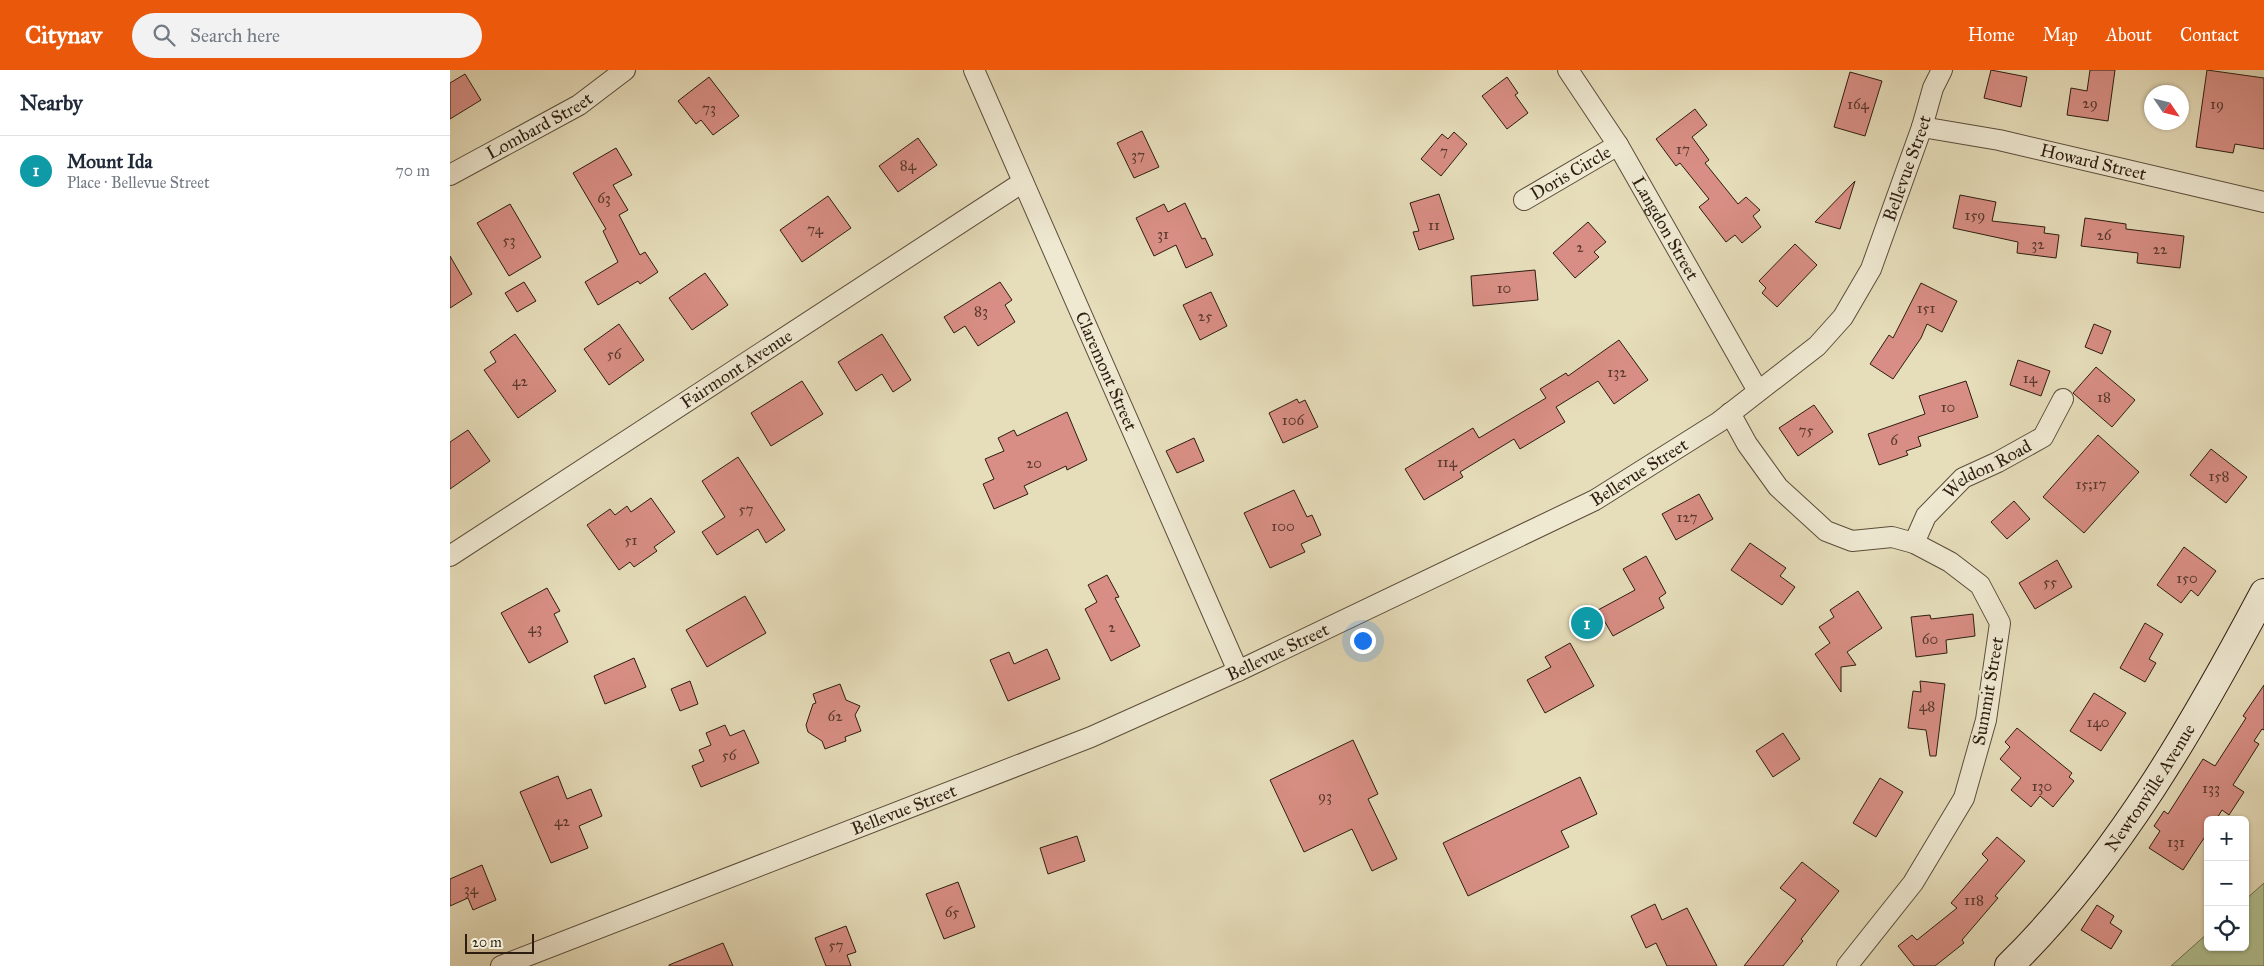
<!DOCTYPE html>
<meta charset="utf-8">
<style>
:root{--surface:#fff;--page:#f2f2f3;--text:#1f2937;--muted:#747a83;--line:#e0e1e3;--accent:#ea580c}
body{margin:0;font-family:"IM FELL Great Primer",serif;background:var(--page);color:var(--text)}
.controls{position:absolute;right:15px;bottom:15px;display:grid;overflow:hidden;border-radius:8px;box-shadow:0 1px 4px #0004}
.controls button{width:45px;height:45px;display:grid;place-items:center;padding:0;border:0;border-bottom:1px solid var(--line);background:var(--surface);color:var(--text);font:25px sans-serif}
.compass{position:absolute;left:1694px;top:15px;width:45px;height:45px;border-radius:50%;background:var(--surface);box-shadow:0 1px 4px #0004;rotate:125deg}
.scale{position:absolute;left:15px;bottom:12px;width:69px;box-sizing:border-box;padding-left:5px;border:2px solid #2d1d10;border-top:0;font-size:14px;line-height:18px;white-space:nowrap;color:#2d1d10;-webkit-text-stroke:4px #efe9d2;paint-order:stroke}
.you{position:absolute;left:912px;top:570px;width:18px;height:18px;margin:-12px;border:4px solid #fff;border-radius:50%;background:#1a73e8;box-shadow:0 0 0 8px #1a73e833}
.badge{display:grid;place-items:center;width:32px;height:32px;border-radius:50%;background:var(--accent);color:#fff;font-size:16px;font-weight:700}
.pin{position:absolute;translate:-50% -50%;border:2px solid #fff;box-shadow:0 1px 5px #0006}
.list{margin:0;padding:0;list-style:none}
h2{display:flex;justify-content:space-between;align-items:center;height:65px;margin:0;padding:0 20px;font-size:21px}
h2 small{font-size:16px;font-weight:400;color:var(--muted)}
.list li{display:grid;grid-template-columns:32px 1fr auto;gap:15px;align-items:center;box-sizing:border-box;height:70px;padding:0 20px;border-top:1px solid var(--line)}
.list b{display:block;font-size:19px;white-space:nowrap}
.list p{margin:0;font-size:16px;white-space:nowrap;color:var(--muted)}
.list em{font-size:16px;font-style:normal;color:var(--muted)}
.icon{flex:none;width:28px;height:28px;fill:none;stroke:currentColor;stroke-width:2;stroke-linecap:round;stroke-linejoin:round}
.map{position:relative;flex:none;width:1814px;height:896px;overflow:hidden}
header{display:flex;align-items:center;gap:30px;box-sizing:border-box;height:70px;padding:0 25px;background:var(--accent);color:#fff}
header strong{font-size:24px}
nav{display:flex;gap:28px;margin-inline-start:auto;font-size:18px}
.search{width:350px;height:45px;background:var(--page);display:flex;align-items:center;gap:12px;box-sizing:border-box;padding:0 18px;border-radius:28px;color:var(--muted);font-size:19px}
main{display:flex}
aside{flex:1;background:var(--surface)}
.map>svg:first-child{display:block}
</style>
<header>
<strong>Citynav</strong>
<div class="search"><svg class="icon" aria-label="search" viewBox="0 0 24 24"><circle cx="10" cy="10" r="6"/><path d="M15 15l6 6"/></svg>Search here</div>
<nav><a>Home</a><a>Map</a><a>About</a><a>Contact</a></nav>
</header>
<main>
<aside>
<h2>Nearby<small></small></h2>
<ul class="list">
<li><span class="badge" style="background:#0f9aa8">1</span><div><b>Mount Ida</b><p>Place · Bellevue Street</p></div><em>70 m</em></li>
</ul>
</aside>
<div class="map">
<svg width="1814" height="896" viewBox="0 0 1814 896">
<rect width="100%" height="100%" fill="#e6ddba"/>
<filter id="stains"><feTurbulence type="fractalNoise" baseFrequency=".004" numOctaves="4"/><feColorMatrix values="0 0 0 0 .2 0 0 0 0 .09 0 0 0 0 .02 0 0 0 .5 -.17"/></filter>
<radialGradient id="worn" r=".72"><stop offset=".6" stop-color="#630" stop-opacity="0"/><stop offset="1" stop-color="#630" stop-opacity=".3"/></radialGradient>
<!-- green -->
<polygon fill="#b2c291" stroke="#707050" points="1814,813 1814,896 1721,896 1758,863 1758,877 1795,877 1795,830"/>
<!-- building -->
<g fill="#d88e84" stroke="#2d1d10">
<polygon points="1541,0 1577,7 1571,37 1534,28"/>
<polygon points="1640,0 1665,0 1658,51 1617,45 1621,18 1637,21"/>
<polygon points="1757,0 1814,8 1814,79 1785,74 1783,83 1746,77"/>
<polygon points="1400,2 1432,11 1415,66 1384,57"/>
<polygon points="15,4 31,30 0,49 0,13"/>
<polygon points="259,7 289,46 263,65 251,50 246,54 228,31"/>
<polygon points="1057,7 1068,23 1065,25 1078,43 1057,59 1032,26"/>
<polygon points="1245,39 1257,55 1242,67 1259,90 1255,93 1288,134 1296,127 1310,140 1303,146 1311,157 1292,173 1285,165 1276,172 1249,137 1259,129 1230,93 1226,96 1206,69"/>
<polygon points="692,61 709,97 684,108 667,73"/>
<polygon points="1004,62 1017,74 991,106 971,89 992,64 998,69"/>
<polygon points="468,68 487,95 448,122 429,96"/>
<polygon points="166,78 182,105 163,115 178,140 169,145 190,185 195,182 208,202 190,214 188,211 148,235 135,212 168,192 153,161 156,159 123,103"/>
<polygon points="1405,111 1390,159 1365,152"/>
<polygon points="989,124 1004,169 969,180 963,162 969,161 960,133"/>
<polygon points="1510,125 1546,132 1542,151 1595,157 1594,163 1609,165 1606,188 1567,183 1568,172 1503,158"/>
<polygon points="378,126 401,158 352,192 330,160"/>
<polygon points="735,133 752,169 755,168 763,185 736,198 726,175 704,186 686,148 714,134 718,142"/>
<polygon points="60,134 91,187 59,206 27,153"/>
<polygon points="1635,148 1676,154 1676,159 1734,166 1730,198 1687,193 1688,183 1631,176"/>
<polygon points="1138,152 1156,172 1144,182 1149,187 1125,208 1103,183"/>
<polygon points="1345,174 1367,195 1327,237 1312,223 1316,218 1309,211"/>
<polygon points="0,186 22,224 0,238"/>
<polygon points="1085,200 1088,230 1023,236 1021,206"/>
<polygon points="255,203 278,235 242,260 219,228"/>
<polygon points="74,212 86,231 67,242 55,223"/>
<polygon points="550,212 562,230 555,235 565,252 528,276 515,256 504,263 494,247"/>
<polygon points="1471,213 1507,231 1492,262 1477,254 1471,268 1443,309 1420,294 1439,265 1443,268"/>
<polygon points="761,222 777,256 750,270 733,235"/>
<polygon points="169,254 194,290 159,315 134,279"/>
<polygon points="1644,254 1661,261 1652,284 1635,277"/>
<polygon points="65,264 106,321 68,348 34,300 46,292 40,282"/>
<polygon points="432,264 461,310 443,322 432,304 406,321 388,292"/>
<polygon points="1169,270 1198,310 1164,334 1148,311 1106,337 1115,352 1070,379 1064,369 1010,402 1013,407 974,430 955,399 1023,358 1029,368 1096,328 1090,319 1116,303 1118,306"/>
<polygon points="1568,290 1600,301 1591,326 1560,315"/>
<polygon points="1646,297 1685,330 1662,357 1623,323"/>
<polygon points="352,311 373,344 321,376 301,343"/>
<polygon points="1516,311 1528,347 1468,367 1471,376 1456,381 1458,385 1429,395 1418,364 1475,344 1469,326"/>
<polygon points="847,329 849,333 855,330 868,357 833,373 819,343"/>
<polygon points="1364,335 1383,362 1348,386 1329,358"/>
<polygon points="617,342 637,390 617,400 616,396 574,416 578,424 544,439 533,414 544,409 535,389 554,381 548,368 564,360 567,366"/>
<polygon points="18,360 40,391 0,419 0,372"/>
<polygon points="1648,365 1689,402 1634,463 1593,427"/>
<polygon points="744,368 754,391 727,403 716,381"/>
<polygon points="1761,379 1797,407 1776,433 1740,405"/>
<polygon points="288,387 335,460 316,473 308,459 267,485 252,462 275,447 252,411"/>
<polygon points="844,420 857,447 862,445 871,465 851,474 855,482 820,498 794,443"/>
<polygon points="1249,424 1263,449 1226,470 1212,444"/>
<polygon points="201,428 225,462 204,477 207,481 184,497 180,492 169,500 137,455 160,439 165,445 177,436 181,442"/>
<polygon points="1564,431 1580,449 1557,469 1541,452"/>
<polygon points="1300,473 1336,498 1330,506 1345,517 1332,535 1281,500"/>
<polygon points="1734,477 1766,501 1748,526 1741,520 1731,533 1707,515"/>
<polygon points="1196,486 1216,523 1209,528 1214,538 1163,566 1148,540 1185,520 1173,499"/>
<polygon points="1607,490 1622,517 1585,539 1569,513"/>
<polygon points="657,505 669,527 665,528 690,576 661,591 635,539 647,532 638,515"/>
<polygon points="97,518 110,541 104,544 118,572 79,593 51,543"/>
<polygon points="1408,521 1432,558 1397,582 1406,595 1391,597 1391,622 1365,584 1380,573 1369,557 1384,547 1380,540"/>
<polygon points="295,526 316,563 257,597 236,560"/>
<polygon points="1523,544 1525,566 1496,570 1497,583 1466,587 1461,547 1480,545 1481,549"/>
<polygon points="1695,553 1713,564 1699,589 1706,593 1695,612 1670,598"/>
<polygon points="1120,573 1144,616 1095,643 1077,610 1101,597 1095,587"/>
<polygon points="597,579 610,609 558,631 540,590 559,582 564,594"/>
<polygon points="184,588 196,617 155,634 144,606"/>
<polygon points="240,611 248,634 230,641 221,619"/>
<polygon points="1470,611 1495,614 1486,686 1480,686 1476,660 1458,658 1463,621 1471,622"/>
<polygon points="390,614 396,630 410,636 405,645 411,661 395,667 396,671 375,679 372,671 358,662 356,655 363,634 366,633 363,624"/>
<polygon points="1814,615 1814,660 1812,659 1804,671 1809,674 1783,715 1794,722 1779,745 1772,740 1766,750 1758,750 1758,762 1733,800 1699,778 1710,761 1704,756 1714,741 1718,744 1753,689 1765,696 1796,648 1793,646"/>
<polygon points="1644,623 1676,643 1651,681 1620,661"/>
<polygon points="275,655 280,666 294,660 309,693 251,717 242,696 254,691 249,680 261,675 256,663"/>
<polygon points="1567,658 1622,703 1619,707 1624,711 1603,737 1590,726 1581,737 1561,720 1571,708 1550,689 1560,677 1555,672"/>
<polygon points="1333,663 1350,689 1323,707 1306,681"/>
<polygon points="903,670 928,724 918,729 947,789 922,801 902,759 854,782 820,710"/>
<polygon points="108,706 117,729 141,719 152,746 129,756 138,778 101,793 70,722"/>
<polygon points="1130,707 1147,744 1111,761 1119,777 1018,826 993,773"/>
<polygon points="1430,708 1453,722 1426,767 1403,753"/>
<polygon points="627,766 635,791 598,804 590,778"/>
<polygon points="1547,767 1575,791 1545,826 1548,828 1512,870 1514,873 1485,896 1464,896 1448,876 1462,865 1467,870 1507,838 1501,833 1538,790 1532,784"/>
<polygon points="1352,792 1389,821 1351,869 1353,871 1333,896 1294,896 1346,830 1330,818"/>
<polygon points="32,795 46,830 23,840 18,828 0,836 0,809"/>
<polygon points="508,812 525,857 494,869 476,824"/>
<polygon points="1205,834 1212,850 1237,838 1267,896 1217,896 1206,873 1196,878 1181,846"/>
<polygon points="1647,835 1664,846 1660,853 1672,861 1661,879 1631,860"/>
<polygon points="396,856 406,882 397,885 401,896 376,896 365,868"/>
<polygon points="273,873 283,896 219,896 219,895"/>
</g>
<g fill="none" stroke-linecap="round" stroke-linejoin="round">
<defs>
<g id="minor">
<path id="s1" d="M524,0l264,601"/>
<path id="s2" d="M1118,0l50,75 140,246"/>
<path id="s3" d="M1472,57l77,13 265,62"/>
<path id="s4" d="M0,105l129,-70 46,-35"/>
<path id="s5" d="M1074,130l94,-55"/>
<polyline points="1280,343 1297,374 1328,417 1376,461 1402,471 1442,467 1464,473 1500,492 1530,515 1550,553 1536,650 1514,728 1463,813 1397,896"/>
<path id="s6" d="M1464,473l12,-27 37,-38 35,-16 45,-25 20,-38"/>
<path id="s7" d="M0,486l573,-374"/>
<path id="s8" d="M51,896l590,-229 147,-66 357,-171 124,-78 98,-76 26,-29 28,-48 51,-142 11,-39 9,-18"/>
</g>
<g id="secondary">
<path id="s9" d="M1559,896c108,-106 185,-241 255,-373"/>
</g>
</defs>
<!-- minor casing -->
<use href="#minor" stroke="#5b4d3a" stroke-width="22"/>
<!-- secondary casing -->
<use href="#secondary" stroke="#2d1d10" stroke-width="30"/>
<!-- minor -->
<use href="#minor" stroke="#efe9d2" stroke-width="20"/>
<!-- secondary -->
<use href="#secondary" stroke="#efe9d2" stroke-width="28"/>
</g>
<g text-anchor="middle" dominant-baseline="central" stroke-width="4.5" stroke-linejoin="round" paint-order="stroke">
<!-- number labels -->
<g font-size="15" fill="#58392d">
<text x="1640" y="33">29</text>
<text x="1408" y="34">164</text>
<text x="1767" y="34">19</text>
<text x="259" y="38">73</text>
<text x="1233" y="79">17</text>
<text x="994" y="81">7</text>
<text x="688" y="85">37</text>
<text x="458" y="95">84</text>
<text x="154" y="128">63</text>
<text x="1525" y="145">159</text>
<text x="984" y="155">11</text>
<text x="365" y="159">74</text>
<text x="713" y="164">31</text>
<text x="1654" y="165">26</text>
<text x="59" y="170">53</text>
<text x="1588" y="174">32</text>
<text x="1130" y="177">2</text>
<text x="1710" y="179">22</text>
<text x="1054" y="218">10</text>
<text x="1476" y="238">151</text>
<text x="531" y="241">83</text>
<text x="755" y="246">25</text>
<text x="164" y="284">56</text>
<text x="1167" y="302">132</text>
<text x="1580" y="308">14</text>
<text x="70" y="311">42</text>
<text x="1654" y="327">18</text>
<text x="1498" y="337">10</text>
<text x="843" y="350">106</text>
<text x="1356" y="360">75</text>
<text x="1444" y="370">6</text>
<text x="997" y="392">114</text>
<text x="584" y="393">20</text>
<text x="1769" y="406">158</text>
<text x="1641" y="414">15;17</text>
<text x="296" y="439">57</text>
<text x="1237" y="447">127</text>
<text x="833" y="456">100</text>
<text x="181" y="470">51</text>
<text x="1737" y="508">150</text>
<text x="1600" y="512">55</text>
<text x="662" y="557">2</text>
<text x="85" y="558">43</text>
<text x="1480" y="569">60</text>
<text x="1477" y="636">48</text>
<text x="385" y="646">62</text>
<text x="1648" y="652">140</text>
<text x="279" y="685">56</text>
<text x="1592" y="716">130</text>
<text x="1761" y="718">133</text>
<text x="875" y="726">93</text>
<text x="112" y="751">42</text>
<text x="1726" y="772">131</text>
<text x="21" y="819">34</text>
<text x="1524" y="830">118</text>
<text x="502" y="842">65</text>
<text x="386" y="875">57</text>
</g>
<!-- street labels -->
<g font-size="18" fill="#2d1d10" stroke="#efe9d2">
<text stroke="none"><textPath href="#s4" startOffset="102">Lombard Street</textPath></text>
<text stroke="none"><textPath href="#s3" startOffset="175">Howard Street</textPath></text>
<text stroke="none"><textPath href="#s8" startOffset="1662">Bellevue Street</textPath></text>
<text stroke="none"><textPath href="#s5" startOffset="54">Doris Circle</textPath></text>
<text stroke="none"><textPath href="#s2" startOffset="186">Langdon Street</textPath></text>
<text stroke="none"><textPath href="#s7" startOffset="342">Fairmont Avenue</textPath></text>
<text stroke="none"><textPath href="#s1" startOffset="329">Claremont Street</textPath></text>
<text stroke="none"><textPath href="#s8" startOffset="1242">Bellevue Street</textPath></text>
<text stroke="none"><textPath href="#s6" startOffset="108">Weldon Road</textPath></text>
<text stroke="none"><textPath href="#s8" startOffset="838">Bellevue Street</textPath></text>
<text transform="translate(1538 621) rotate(-80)">Summit Street</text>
<text stroke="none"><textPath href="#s9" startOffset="228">Newtonville Avenue</textPath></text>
<text stroke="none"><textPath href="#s8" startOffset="432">Bellevue Street</textPath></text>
</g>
</g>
<rect width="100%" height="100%" filter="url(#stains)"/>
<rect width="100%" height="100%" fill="url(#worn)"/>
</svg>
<div class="controls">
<button>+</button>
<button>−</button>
<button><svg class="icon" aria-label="locate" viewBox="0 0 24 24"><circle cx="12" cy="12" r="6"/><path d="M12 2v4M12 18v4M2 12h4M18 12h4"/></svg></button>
</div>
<svg class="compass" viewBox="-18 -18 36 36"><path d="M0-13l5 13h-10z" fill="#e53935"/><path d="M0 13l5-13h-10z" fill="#747a83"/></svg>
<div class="scale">20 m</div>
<div class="you"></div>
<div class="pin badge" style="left:1137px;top:553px;background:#0f9aa8">1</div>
</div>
</main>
